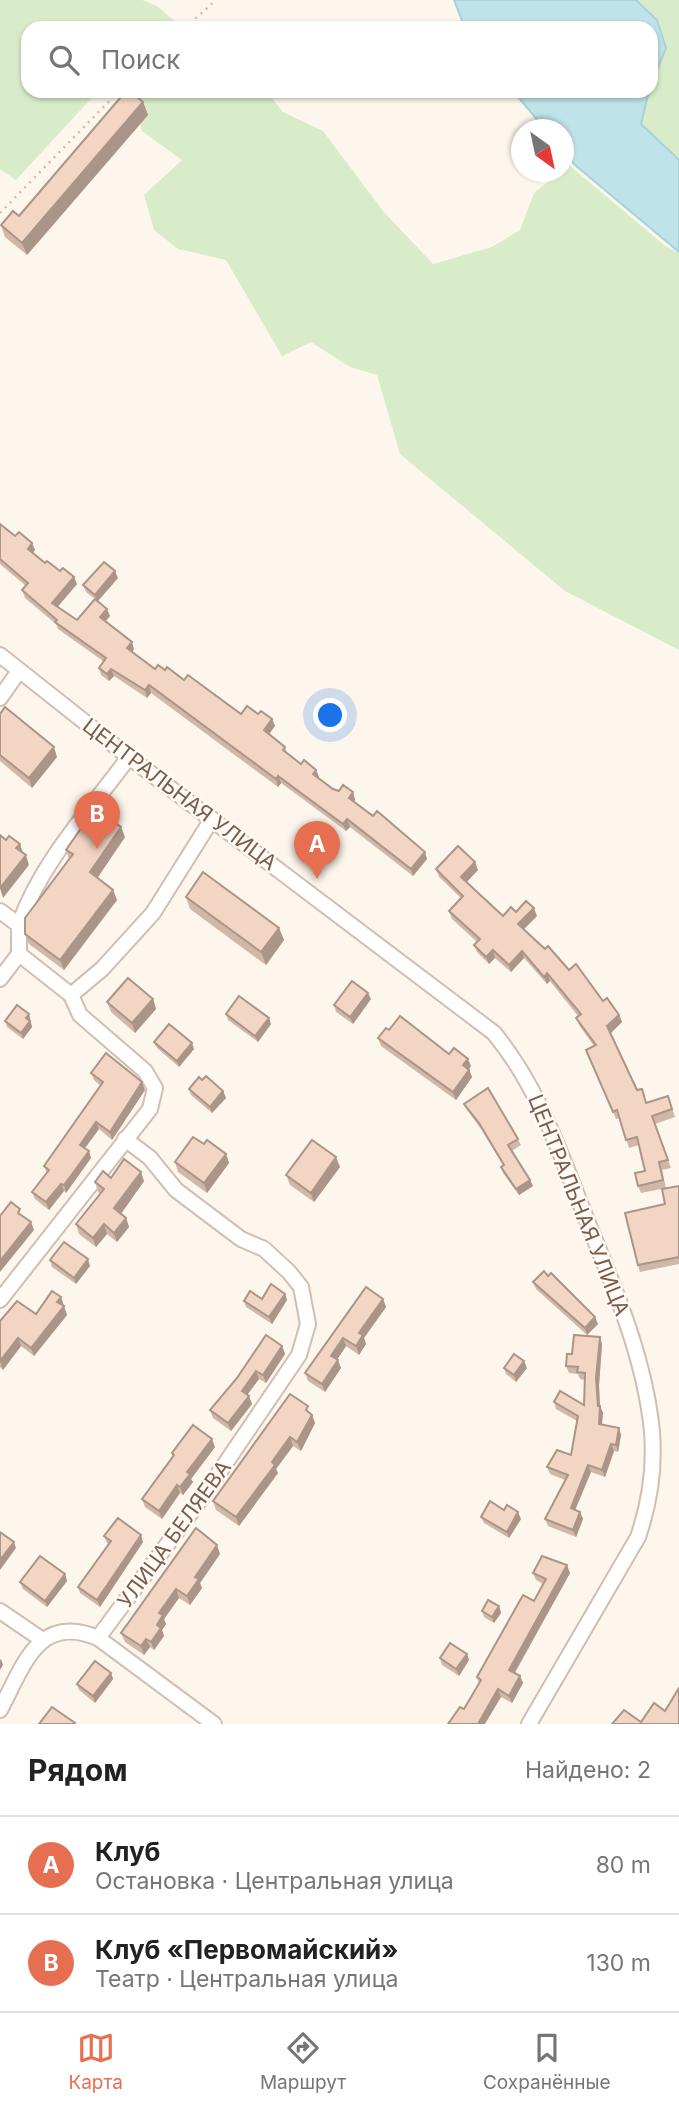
<!DOCTYPE html>
<html lang="ru">
<meta charset="utf-8">
<style>
:root{--surface:#fff;--page:#f6f6f6;--text:#222;--muted:#767676;--line:#e0e0e0;--accent:#e76f51}
body{margin:0;font-family:Inter,sans-serif;background:var(--page);color:var(--text)}
.compass{position:absolute;left:511px;top:119px;width:63px;height:63px;border-radius:50%;background:var(--surface);box-shadow:0 2px 5px #0004;rotate:147deg}
.you{position:absolute;left:331px;top:716px;width:24px;height:24px;margin:-18px;border:5px solid #fff;border-radius:50%;background:#1a73e8;box-shadow:0 0 0 10px #1a73e833}
.badge{display:grid;place-items:center;width:46px;height:46px;border-radius:50%;background:var(--accent);color:#fff;font-size:23px;font-weight:700}
.pin{position:absolute;translate:-50% -58px;filter:drop-shadow(0 2px 4px #0008)}
.pin::after{content:'';position:absolute;top:37px;width:24px;height:21px;background:inherit;clip-path:polygon(0 0,100% 0,50% 100%)}
.list{margin:0;padding:0;list-style:none}
h2{display:flex;justify-content:space-between;align-items:center;height:91px;margin:0;padding:0 28px;font-size:30px}
h2 small{font-size:23px;font-weight:400;color:var(--muted)}
.list li{display:grid;grid-template-columns:46px 1fr auto;gap:21px;align-items:center;box-sizing:border-box;height:98px;padding:0 28px;border-top:2px solid var(--line)}
.list b{display:block;font-size:26px;white-space:nowrap}
.list p{margin:0;font-size:23px;white-space:nowrap;color:var(--muted)}
.list em{font-size:23px;font-style:normal;color:var(--muted)}
.icon{flex:none;width:38px;height:38px;fill:none;stroke:currentColor;stroke-width:2;stroke-linecap:round;stroke-linejoin:round}
.map{position:relative;flex:none;width:679px;height:1724px;overflow:hidden}
.search{position:absolute;background:var(--surface);box-shadow:0 2px 5px #0004;left:21px;right:21px;top:21px;height:77px;display:flex;align-items:center;gap:18px;box-sizing:border-box;padding:0 24px;border-radius:21px;color:var(--muted);font-size:26px}
.sheet{height:287px;background:var(--surface)}
nav{display:flex;justify-content:space-around;align-items:center;box-sizing:border-box;height:98px;border-top:2px solid var(--line);background:var(--surface);font-size:19px;color:var(--muted)}
nav a{display:grid;justify-items:center;gap:4px}
nav .on{color:var(--accent)}
.map>svg:first-child{display:block}
</style>
<div class="map">
<svg width="679" height="1724" viewBox="0 0 679 1724">
<rect width="100%" height="100%" fill="#fdf6ec"/>
<!-- green -->
<g fill="#d8ecc9">
<polygon points="0,0 142,0 157,6 183,28 28,28 28,91 98,91 16,180 0,169"/>
<polygon points="636,0 679,0 679,160 641,124 653,75 666,48"/>
<polygon points="132,91 266,91 283,112 323,131 383,211 433,264 492,247 520,230 534,193 569,165 664,245 679,253 679,650 565,591 400,454 377,375 350,367 311,342 282,356 226,260 178,249 154,230 144,195 182,160 142,131"/>
</g>
<!-- water -->
<g fill="#bfe3e8" stroke="#a5d3da" stroke-width="2">
<polygon points="454,0 636,0 657,20 666,48 651,84 651,28 465,28"/>
<polygon points="513,91 649,91 641,124 679,160 679,252 575,165 564,151 564,130 545,129"/>
</g>
<g fill="none" stroke-linecap="round" stroke-linejoin="round">
<defs>
<g id="minor">
<path d="M0,655l129,102 365,276c45,55 66,120 92,185 28,69 59,140 66,214 3,37 -2,70 -14,105l-109,187"/>
<polyline points="0,698 19,671"/>
<polyline points="0,911 19,925 19,954 71,995 80,1015 145,1071 155,1088 150,1109 0,1300"/>
<path d="M19,925c22,-63 71,-115 110,-168"/>
<polyline points="0,979 19,954"/>
<polyline points="71,995 102,969 153,913 212,819"/>
<polyline points="0,1611 41,1639"/>
<polyline points="98,1638 214,1724"/>
<path d="M0,1710c24,-45 38,-97 98,-72l108,-146 93,-137 9,-31 -7,-37 -12,-15 -25,-23 -23,-10 -65,-49 -26,-32 -25,-19"/>
</g>
</defs>
<!-- minor casing -->
<use href="#minor" stroke="#d1beb0" stroke-width="18"/>
<!-- path -->
<g stroke="#d9b8a5" stroke-width="2.5" stroke-dasharray="2 5" stroke-linecap="butt">
<polyline points="185,28 216,0"/>
<polyline points="0,213 119,91"/>
</g>
<!-- minor -->
<use href="#minor" stroke="#fff" stroke-width="14"/>
</g>
<!-- wall -->
<g fill="#d1b7a8">
<polygon points="143,102 148,115 27,255 5,237 1,225 19,216"/>
<polygon points="0,524 35,550 33,553 45,563 77,584 58,606 77,620 95,599 86,592 83,585 118,578 98,601 110,616 105,622 134,649 132,652 155,669 165,670 241,714 258,714 272,719 275,726 269,734 285,747 287,753 301,764 316,770 319,777 318,778 333,789 353,792 355,800 354,802 427,859 413,876 350,827 346,831 281,783 278,787 151,693 147,698 114,676 109,681 101,675 99,668 103,661 58,629 56,624 25,598 22,590 26,586 0,564"/>
<polygon points="0,714 57,757 32,788 0,761"/>
<polygon points="101,826 125,837 97,878 113,890 117,900 64,970 29,944 25,934 69,859 66,850"/>
<polygon points="436,869 478,870 466,882 503,916 516,912 537,916 524,929 619,1015 622,1022 610,1033 637,1090 646,1103 668,1096 675,1117 655,1124 671,1168 662,1170 666,1188 641,1193 638,1186 645,1171 639,1145 629,1148 620,1118 616,1119 586,1050 594,1046 579,1025 576,1018 578,1016 550,981 547,984 524,958 511,972 495,958 489,964 477,952 474,945 477,942 452,919 449,911 461,898 439,877"/>
<polygon points="186,897 279,928 284,940 266,965 190,909"/>
<polygon points="153,999 156,1009 135,1033 111,1012 107,1002"/>
<polygon points="371,999 353,1024 336,1012 334,1005"/>
<polygon points="226,1014 271,1024 258,1042 228,1020"/>
<polygon points="31,1020 30,1021 32,1027 23,1039 7,1027 5,1021"/>
<polygon points="389,1030 449,1054 471,1066 469,1069 472,1077 456,1100 381,1046 378,1038"/>
<polygon points="154,1042 194,1049 179,1067 157,1048"/>
<polygon points="91,1073 145,1090 112,1140 99,1129 85,1148 91,1158 66,1193 64,1191 49,1210 35,1199 32,1192 47,1173 44,1166 101,1086 94,1080"/>
<polygon points="202,1080 223,1091 226,1098 212,1113 191,1095 189,1089"/>
<polygon points="464,1104 518,1139 521,1145 512,1151 530,1180 533,1186 519,1195 503,1173 501,1167 503,1165 481,1129 467,1110"/>
<polygon points="204,1144 226,1154 229,1163 207,1193 178,1172 175,1162"/>
<polygon points="340,1167 314,1202 290,1185 286,1175"/>
<polygon points="111,1178 144,1181 121,1214 126,1218 129,1227 117,1242 107,1234 96,1247 79,1234 76,1224 101,1194 98,1192 95,1182"/>
<polygon points="679,1186 679,1264 640,1272 638,1265 665,1204"/>
<polygon points="50,1260 90,1266 76,1284 52,1267"/>
<polygon points="533,1282 598,1324 587,1335 536,1289"/>
<polygon points="285,1294 287,1300 272,1324 246,1307 244,1301 262,1299"/>
<polygon points="383,1299 386,1307 364,1338 366,1344 359,1355 346,1346 337,1360 341,1368 325,1392 308,1381 305,1373"/>
<polygon points="63,1306 67,1315 34,1356 21,1346 3,1370 0,1367 0,1321 36,1314"/>
<polygon points="602,1344 599,1385 600,1406 603,1413 602,1425 619,1428 621,1435 618,1452 614,1451 605,1477 591,1472 575,1510 580,1512 583,1519 576,1537 548,1526 545,1519 565,1480 550,1474 547,1467 571,1455 577,1421 556,1409 554,1402 584,1405 585,1380 580,1379 578,1374 569,1373 566,1366 572,1354"/>
<polygon points="282,1346 285,1354 266,1383 259,1379 247,1395 252,1404 231,1431 213,1418 210,1410"/>
<polygon points="504,1368 527,1368 516,1382 506,1374"/>
<polygon points="311,1414 312,1415 315,1423 301,1451 293,1446 276,1469 278,1473 239,1526 216,1510 213,1501"/>
<polygon points="215,1447 191,1479 193,1482 183,1495 180,1493 162,1519 145,1507 142,1499 173,1457 172,1453"/>
<polygon points="481,1517 521,1519 509,1538 484,1523"/>
<polygon points="104,1536 143,1542 100,1607 80,1593 78,1587 108,1544 107,1543"/>
<polygon points="220,1554 200,1583 202,1588 190,1605 179,1598 164,1619 166,1624 162,1630 164,1636 154,1650 150,1647 144,1655 125,1642 121,1633"/>
<polygon points="533,1573 570,1573 515,1673 520,1676 523,1683 512,1703 501,1697 464,1709 479,1683 477,1677 534,1601 543,1584 536,1580"/>
<polygon points="65,1574 67,1581 47,1607 23,1589 20,1582"/>
<polygon points="499,1606 501,1613 494,1623 484,1617 482,1611"/>
<polygon points="467,1654 469,1660 459,1676 442,1665 440,1658"/>
<polygon points="111,1673 113,1679 95,1703 79,1690 77,1684"/>
</g>
<!-- shaded-wall -->
<g fill="#aa9588">
<polygon points="143,102 148,115 27,255 22,243"/>
<polygon points="32,543 35,550 30,556 28,549"/>
<polygon points="115,571 118,578 97,602 95,595"/>
<polygon points="74,577 77,584 55,610 52,603"/>
<polygon points="107,609 110,616 102,625 100,617"/>
<polygon points="132,642 134,649 129,656 127,648"/>
<polygon points="111,669 114,676 109,681 107,674"/>
<polygon points="149,685 151,693 147,698 145,690"/>
<polygon points="272,719 275,726 266,738 264,730"/>
<polygon points="54,747 57,757 32,788 29,778"/>
<polygon points="316,770 319,777 315,782 313,774"/>
<polygon points="278,776 281,783 278,787 276,779"/>
<polygon points="353,792 355,800 352,805 349,798"/>
<polygon points="347,819 350,827 346,831 343,824"/>
<polygon points="121,827 125,837 94,883 90,872"/>
<polygon points="20,844 23,853 16,848"/>
<polygon points="425,852 427,859 413,876 411,869"/>
<polygon points="26,855 29,865 3,898 0,888"/>
<polygon points="475,862 478,870 464,885 461,877"/>
<polygon points="113,890 117,900 64,970 60,960"/>
<polygon points="534,908 537,916 521,932 518,924"/>
<polygon points="279,928 284,940 266,965 261,952"/>
<polygon points="493,950 495,958 489,964 486,957"/>
<polygon points="522,951 524,958 511,972 509,965"/>
<polygon points="547,973 550,981 547,984 544,977"/>
<polygon points="368,993 371,999 353,1024 350,1017"/>
<polygon points="153,999 156,1009 135,1033 132,1023"/>
<polygon points="29,1014 32,1027 23,1039 21,1033 26,1018"/>
<polygon points="619,1015 622,1022 610,1034 607,1026"/>
<polygon points="269,1018 271,1024 258,1042 255,1036"/>
<polygon points="192,1043 194,1049 179,1067 177,1061"/>
<polygon points="468,1059 471,1066 466,1073 463,1065"/>
<polygon points="469,1070 472,1077 456,1100 453,1092"/>
<polygon points="142,1082 145,1090 112,1140 110,1132"/>
<polygon points="223,1091 226,1098 212,1113 210,1107"/>
<polygon points="96,1122 99,1129 82,1152 80,1145"/>
<polygon points="89,1151 91,1158 66,1193 64,1185"/>
<polygon points="226,1154 229,1163 207,1193 204,1183"/>
<polygon points="336,1157 340,1167 314,1202 311,1193"/>
<polygon points="141,1172 144,1181 118,1218 114,1208"/>
<polygon points="530,1180 533,1186 519,1195 516,1189"/>
<polygon points="61,1184 64,1191 49,1210 46,1202"/>
<polygon points="126,1218 129,1227 117,1242 114,1233"/>
<polygon points="31,1222 34,1230 0,1272 0,1261"/>
<polygon points="104,1224 107,1234 96,1247 93,1238"/>
<polygon points="88,1259 90,1266 76,1284 74,1278"/>
<polygon points="285,1294 287,1300 272,1324 269,1317"/>
<polygon points="61,1297 64,1306 60,1310 57,1302"/>
<polygon points="383,1299 386,1307 364,1338 366,1344 359,1355 356,1346 359,1333"/>
<polygon points="64,1306 67,1315 34,1356 31,1348"/>
<polygon points="595,1317 598,1324 587,1335 585,1328"/>
<polygon points="600,1337 602,1344 599,1385 600,1410 600,1406 603,1413 601,1432 599,1424 596,1378"/>
<polygon points="18,1338 21,1346 3,1370 0,1361"/>
<polygon points="343,1338 346,1346 334,1364 331,1356"/>
<polygon points="282,1346 285,1354 266,1383 263,1375"/>
<polygon points="338,1360 341,1368 325,1392 322,1384"/>
<polygon points="524,1361 527,1368 516,1382 514,1375"/>
<polygon points="256,1371 259,1379 244,1399 242,1391"/>
<polygon points="249,1396 252,1404 231,1431 228,1423"/>
<polygon points="312,1415 315,1423 301,1451 297,1442"/>
<polygon points="619,1428 621,1435 618,1452 616,1445"/>
<polygon points="290,1437 293,1446 276,1469 278,1473 239,1526 236,1517 272,1462"/>
<polygon points="212,1439 215,1447 191,1479 193,1482 183,1495 180,1487 187,1472"/>
<polygon points="611,1444 614,1451 605,1477 602,1470"/>
<polygon points="588,1465 591,1472 573,1515 571,1508"/>
<polygon points="177,1485 180,1493 162,1519 159,1511"/>
<polygon points="518,1512 521,1519 509,1538 507,1532"/>
<polygon points="580,1512 583,1519 576,1537 573,1530"/>
<polygon points="141,1535 143,1542 100,1607 97,1600"/>
<polygon points="14,1542 16,1548 0,1570 0,1560"/>
<polygon points="217,1545 220,1554 200,1583 202,1588 190,1605 187,1596 195,1577"/>
<polygon points="567,1565 570,1573 512,1677 509,1670"/>
<polygon points="65,1574 67,1581 47,1607 45,1601"/>
<polygon points="176,1589 179,1598 164,1619 166,1624 162,1630 164,1636 154,1650 151,1642 159,1613"/>
<polygon points="499,1606 501,1613 494,1623 492,1617"/>
<polygon points="146,1639 150,1647 144,1655 141,1646"/>
<polygon points="467,1654 469,1660 459,1676 456,1669"/>
<polygon points="1,1659 3,1665 0,1670 0,1660"/>
<polygon points="111,1673 113,1679 95,1703 93,1696"/>
<polygon points="520,1676 523,1683 512,1703 509,1696"/>
<polygon points="498,1689 501,1697 485,1724 478,1724"/>
</g>
<!-- building -->
<g fill="#f3d5c3" stroke="#aa9588" stroke-width="2">
<polygon points="126,91 130,91 143,102 22,243 1,225 13,211 19,216"/>
<polygon points="0,524 15,536 19,532 32,543 28,549 45,563 47,561 60,571 63,568 74,577 52,603 77,620 95,599 107,609 100,617 132,642 127,648 155,669 158,665 165,670 167,667 184,680 188,675 241,714 247,706 258,714 261,711 272,719 264,730 285,747 283,750 301,764 304,760 316,770 313,774 333,789 339,791 343,785 353,792 349,798 373,816 377,811 425,852 411,869 347,819 343,824 278,776 276,779 149,685 145,690 111,669 107,674 99,668 106,658 55,622 57,620 22,590 28,583 0,559"/>
<polygon points="104,562 115,571 95,595 83,585"/>
<polygon points="5,707 54,747 29,778 0,755 0,714"/>
<polygon points="89,817 101,826 107,817 121,827 90,872 113,890 60,960 25,934 25,918 73,854 66,850"/>
<polygon points="0,835 6,840 9,836 20,844 16,848 26,855 0,888"/>
<polygon points="458,846 475,862 461,877 503,916 511,907 516,912 526,901 534,908 518,924 545,949 548,946 569,970 576,964 603,1001 607,998 619,1015 607,1026 637,1090 642,1089 646,1103 668,1096 672,1109 652,1116 668,1160 659,1162 663,1180 638,1186 635,1173 645,1171 637,1137 626,1140 617,1110 613,1112 586,1050 596,1045 576,1018 581,1014 547,973 544,977 522,951 509,965 493,950 486,957 474,945 480,939 449,911 463,896 436,869"/>
<polygon points="203,872 279,928 261,952 186,897"/>
<polygon points="128,978 153,999 132,1023 107,1002"/>
<polygon points="352,981 368,993 350,1017 334,1005"/>
<polygon points="239,996 269,1018 255,1036 226,1014"/>
<polygon points="17,1005 29,1014 26,1018 30,1021 21,1033 5,1021"/>
<polygon points="400,1016 449,1054 454,1048 468,1059 463,1065 469,1070 453,1092 378,1038 386,1028 389,1030"/>
<polygon points="169,1024 192,1043 177,1061 154,1042"/>
<polygon points="106,1053 142,1082 110,1132 96,1122 80,1145 89,1151 64,1185 61,1184 46,1202 32,1192 49,1170 44,1166 103,1082 91,1073"/>
<polygon points="206,1076 223,1091 210,1107 189,1089 199,1077 202,1080"/>
<polygon points="488,1088 518,1139 508,1145 530,1180 516,1189 501,1167 504,1165 479,1123 464,1104"/>
<polygon points="193,1137 204,1144 207,1140 226,1154 204,1183 175,1162"/>
<polygon points="312,1140 336,1157 311,1193 286,1175"/>
<polygon points="124,1159 141,1172 114,1208 126,1218 114,1233 104,1224 93,1238 76,1224 104,1189 95,1182 103,1171 111,1178"/>
<polygon points="679,1186 679,1259 679,1257 638,1265 625,1213 665,1204 662,1189"/>
<polygon points="11,1202 20,1209 18,1213 31,1222 0,1261 0,1216"/>
<polygon points="64,1242 88,1259 74,1278 50,1260"/>
<polygon points="544,1271 548,1276 551,1273 595,1317 585,1328 533,1282"/>
<polygon points="271,1284 285,1294 269,1317 244,1301 250,1291 262,1299"/>
<polygon points="366,1287 383,1299 359,1333 363,1335 356,1346 343,1338 331,1356 338,1360 322,1384 305,1373"/>
<polygon points="52,1291 61,1297 57,1302 64,1306 31,1348 18,1338 0,1361 0,1321 17,1301 36,1314"/>
<polygon points="266,1335 282,1346 263,1375 256,1371 242,1391 249,1396 228,1423 210,1410 237,1378"/>
<polygon points="574,1335 600,1337 596,1378 598,1406 600,1406 599,1424 619,1428 616,1445 611,1444 602,1470 588,1465 571,1508 580,1512 573,1530 545,1519 568,1475 547,1467 557,1450 571,1455 578,1416 554,1402 560,1391 584,1405 585,1373 577,1372 578,1367 566,1366 567,1354 572,1354"/>
<polygon points="514,1354 524,1361 514,1375 504,1368"/>
<polygon points="290,1394 308,1406 306,1410 312,1415 297,1442 290,1437 272,1462 275,1465 236,1517 213,1501"/>
<polygon points="193,1425 212,1439 187,1472 190,1474 180,1487 177,1485 159,1511 142,1499 174,1455 172,1453"/>
<polygon points="490,1501 504,1510 507,1505 518,1512 507,1532 481,1517"/>
<polygon points="118,1518 141,1535 97,1600 78,1587 111,1541 104,1536"/>
<polygon points="196,1528 217,1545 195,1577 199,1579 187,1596 176,1589 159,1613 163,1615 157,1625 161,1628 151,1642 146,1639 141,1646 121,1633"/>
<polygon points="0,1532 14,1542 0,1560"/>
<polygon points="40,1556 65,1574 45,1601 20,1582"/>
<polygon points="542,1556 567,1565 509,1670 520,1676 509,1696 498,1689 478,1724 448,1724 460,1707 464,1709 481,1680 477,1677 523,1595 534,1601 546,1579 533,1573"/>
<polygon points="488,1600 499,1606 492,1617 482,1611"/>
<polygon points="450,1643 467,1654 456,1669 440,1658"/>
<polygon points="95,1661 111,1673 93,1696 77,1684"/>
<polygon points="679,1688 679,1724 612,1724 624,1710 641,1722 654,1703 665,1711"/>
<polygon points="52,1707 75,1723 74,1724 39,1724"/>
</g>
<g text-anchor="middle" dominant-baseline="central" stroke-width="5" stroke-linejoin="round" paint-order="stroke">
<!-- street labels -->
<g font-size="21" fill="#7a5c4d" stroke="#fffaf3">
<text transform="translate(180 794) rotate(37)">ЦЕНТРАЛЬНАЯ УЛИЦА</text>
<text transform="translate(579 1205) rotate(68)">ЦЕНТРАЛЬНАЯ УЛИЦА</text>
<text transform="translate(174 1534) rotate(-54)">УЛИЦА БЕЛЯЕВА</text>
</g>
</g>
</svg>
<svg class="compass" viewBox="-18 -18 36 36"><path d="M0-13l5 13h-10z" fill="#e53935"/><path d="M0 13l5-13h-10z" fill="#767676"/></svg>
<div class="you"></div>
<div class="pin badge" style="left:317px;top:879px">A</div>
<div class="pin badge" style="left:97px;top:849px">B</div>
<div class="search"><svg class="icon" aria-label="search" viewBox="0 0 24 24"><circle cx="10" cy="10" r="6"/><path d="M15 15l6 6"/></svg>Поиск</div>
</div>
<section class="sheet">
<h2>Рядом<small>Найдено: 2</small></h2>
<ul class="list">
<li><span class="badge">A</span><div><b>Клуб</b><p>Остановка · Центральная улица</p></div><em>80 m</em></li>
<li><span class="badge">B</span><div><b>Клуб «Первомайский»</b><p>Театр · Центральная улица</p></div><em>130 m</em></li>
</ul>
</section>
<nav>
<a class="on"><svg class="icon" aria-label="map" viewBox="0 0 24 24"><path d="M3 6l6-2 6 2 6-2v14l-6 2-6-2-6 2zM9 4v14M15 6v14"/></svg>Карта</a>
<a><svg class="icon" aria-label="directions" viewBox="0 0 24 24"><path d="M12 3l9 9-9 9-9-9zM9 14v-3h6M13 9l2 2-2 2"/></svg>Маршрут</a>
<a><svg class="icon" aria-label="saved" viewBox="0 0 24 24"><path d="M7 4h10v16l-5-4-5 4z"/></svg>Сохранённые</a>
</nav>
